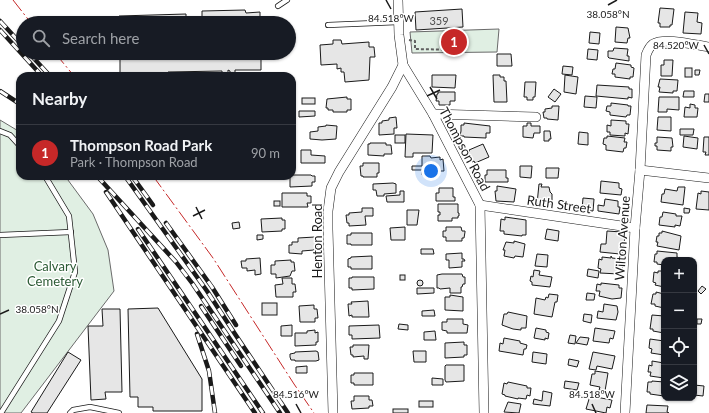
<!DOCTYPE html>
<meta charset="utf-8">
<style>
:root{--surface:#171b24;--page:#20242c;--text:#f1f3f6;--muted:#9ea1a6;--line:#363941;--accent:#c62828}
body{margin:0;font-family:Lato,sans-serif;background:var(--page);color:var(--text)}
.controls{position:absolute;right:12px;bottom:12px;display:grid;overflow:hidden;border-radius:8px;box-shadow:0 1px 3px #0004}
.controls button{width:36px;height:36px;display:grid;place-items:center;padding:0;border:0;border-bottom:1px solid var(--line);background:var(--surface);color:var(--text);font:20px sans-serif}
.you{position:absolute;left:431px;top:171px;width:14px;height:14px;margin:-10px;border:3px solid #fff;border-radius:50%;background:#1a73e8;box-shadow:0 0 0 6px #1a73e833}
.badge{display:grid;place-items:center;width:26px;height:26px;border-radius:50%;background:var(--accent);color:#fff;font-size:13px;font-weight:700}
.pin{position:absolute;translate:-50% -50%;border:2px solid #fff;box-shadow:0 1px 4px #0006}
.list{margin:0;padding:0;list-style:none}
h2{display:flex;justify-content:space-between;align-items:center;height:52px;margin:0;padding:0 16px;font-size:17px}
h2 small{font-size:13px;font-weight:400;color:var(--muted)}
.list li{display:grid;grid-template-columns:26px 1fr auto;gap:12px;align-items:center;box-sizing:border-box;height:56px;padding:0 16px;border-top:1px solid var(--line)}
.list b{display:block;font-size:15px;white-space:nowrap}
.list p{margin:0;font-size:13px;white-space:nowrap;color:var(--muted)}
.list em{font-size:13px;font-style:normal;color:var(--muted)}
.icon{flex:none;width:22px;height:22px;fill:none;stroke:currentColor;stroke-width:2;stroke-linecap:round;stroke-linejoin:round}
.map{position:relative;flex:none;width:709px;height:413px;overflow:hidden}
.search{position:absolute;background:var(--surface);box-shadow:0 1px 3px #0004;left:16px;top:16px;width:280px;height:44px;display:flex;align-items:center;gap:10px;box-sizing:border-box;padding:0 14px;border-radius:22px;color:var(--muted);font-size:15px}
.panel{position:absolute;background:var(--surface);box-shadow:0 1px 3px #0004;left:16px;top:72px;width:280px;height:108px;border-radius:12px}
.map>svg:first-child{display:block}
</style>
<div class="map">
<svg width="709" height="413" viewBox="0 0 709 413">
<rect width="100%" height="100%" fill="#fff"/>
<!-- green -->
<g fill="#e0efe3" stroke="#6a6a6a">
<polygon points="499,29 497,52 412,53 410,32"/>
<polygon points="0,120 20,132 20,176 65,176 93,214 108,250 114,291 21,413 0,413"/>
</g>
<!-- building -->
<g fill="#e6e6e6" stroke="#1a1a1a">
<polygon points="660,8 674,9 672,25 670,25 670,27 660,27 660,23 658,23"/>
<polygon points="462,9 463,27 416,30 415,12"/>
<polygon points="245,10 246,13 260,12 260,23 202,23 202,11"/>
<polygon points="685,12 698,13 697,22 702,23 701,34 683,33"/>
<polygon points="186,14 186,23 119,23 119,16"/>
<polygon points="616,27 628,28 630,38 628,38 627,43 615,42"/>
<polygon points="590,32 600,33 599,44 589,43"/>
<polygon points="447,35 452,38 449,44 444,40"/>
<polygon points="333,40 341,40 342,44 369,42 369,47 374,47 375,57 370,57 369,80 345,82 344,72 341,72 341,68 337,69 337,64 321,65 320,45 333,44"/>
<polygon points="614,48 628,49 627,56 629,56 629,61 609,58 608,57 608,51 613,51"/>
<polygon points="588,49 598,50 597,60 587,59"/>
<polygon points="120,53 263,53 263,55 261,55 261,70 235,70 235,73 230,73 230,71 228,70 228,73 222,74 222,71 168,72 168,76 130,76 120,75"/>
<polygon points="497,54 511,54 512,66 497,66"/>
<polygon points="664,60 673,60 672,76 661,76 661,65 664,65"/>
<polygon points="616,63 631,65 631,67 634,68 633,77 630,77 630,79 615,77 615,74 612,74 613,69 615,69"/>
<polygon points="563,66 573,67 572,75 562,74"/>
<rect x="685" y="68" width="7" height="9"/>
<polygon points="695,70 700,70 699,75 695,75"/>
<polygon points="432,75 456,75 455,88 432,87"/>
<polygon points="493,75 500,75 500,77 504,77 504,81 506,81 507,102 494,102"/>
<polygon points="565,75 578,77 576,94 564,92"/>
<polygon points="660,79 678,80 677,91 673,91 673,93 659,92 660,87 658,87"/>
<polygon points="525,82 536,82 535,97 533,97 533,100 527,100 527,97 524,97"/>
<polygon points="597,85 629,87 629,89 632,89 632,98 628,97 628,99 596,96"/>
<polygon points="554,89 561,94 555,102 548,97"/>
<polygon points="684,91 694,91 694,97 683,97"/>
<polygon points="438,92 455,92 455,101 450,101 450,105 439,105 439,101 436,101 437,94 438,94"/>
<polygon points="705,94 709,94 709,102 704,102"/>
<polygon points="585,96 597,97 596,108 584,107"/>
<polygon points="347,97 347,99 351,99 351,110 347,110 347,112 333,112 333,110 328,110 328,108 326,108 327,99"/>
<polygon points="659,97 679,97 679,110 667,109 667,112 658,112"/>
<rect x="302" y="98" width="13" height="6"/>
<polygon points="611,103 628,105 628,106 631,106 630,115 627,115 626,117 610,115 610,112 606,111 607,106 611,106"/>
<polygon points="690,104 695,105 695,108 698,108 697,117 684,117 685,107 690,108"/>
<polygon points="552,106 559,106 558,120 547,119 547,118 544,118 543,112 545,112 545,109 552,108"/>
<polygon points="299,111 315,111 315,116 299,117"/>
<polygon points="396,117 397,128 394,128 394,134 379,135 379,123 382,123 382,121 389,120 389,118"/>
<polygon points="658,117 671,117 671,131 657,130"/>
<polygon points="611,120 626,121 626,124 629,124 628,134 625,133 625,136 610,135 610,132 607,132 607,125 611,126"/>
<polygon points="464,123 490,126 490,133 486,133 486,138 464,137 464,136 460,136 461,131 461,125 464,125"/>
<polygon points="527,123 531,123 531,126 540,126 540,133 534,133 533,138 523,137 523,126 527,126"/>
<polygon points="326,125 337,126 336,139 322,140 310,139 310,132 318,131 318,127 326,126"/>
<polygon points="680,129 694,129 693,135 680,135"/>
<polygon points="544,131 550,131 551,139 549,139 549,141 544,141"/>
<polygon points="579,132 588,133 588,145 578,144"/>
<polygon points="406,134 433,135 432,153 413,153 413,157 405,157"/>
<rect x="395" y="135" width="10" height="8"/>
<polygon points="607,136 625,138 624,142 627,142 626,148 624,148 623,152 606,150 606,145 603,144 604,138 607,138"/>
<polygon points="684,136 698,138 697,149 683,147"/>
<polygon points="657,137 672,138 673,147 671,147 671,151 657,150 657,146 655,146 655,143 657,143"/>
<polygon points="704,137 709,137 709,155 705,155 706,152 703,152"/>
<polygon points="370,143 386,143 386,145 391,145 392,154 384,154 384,156 368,155 368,144 370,144"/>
<polygon points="483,144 489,157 475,163 474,161 472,162 468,152 470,151 469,150"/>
<polygon points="301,150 311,150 311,155 325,156 325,163 301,163"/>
<polygon points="422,156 430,156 431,158 440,157 440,160 443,159 444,171 440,171 440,172 430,172 430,175 422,175 422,170 412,170 412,166 422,166"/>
<polygon points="363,163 379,163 379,173 377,173 377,177 363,177 363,176 361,176 360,166 363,166"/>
<polygon points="520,166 532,166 531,178 520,177"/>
<polygon points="546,168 559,168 558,178 546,178"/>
<polygon points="487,170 506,170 506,178 508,178 508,182 485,182 485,175 487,175"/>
<polygon points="292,175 311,175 312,176 315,176 315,182 312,182 312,186 290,187 290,176"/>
<polygon points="601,181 619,183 619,188 622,189 621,195 600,193"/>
<polygon points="393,183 396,184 396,193 384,194 384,196 377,196 376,190 373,190 373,184"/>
<polygon points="539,184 542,184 541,187 549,187 550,192 552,194 552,205 547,204 546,207 541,206 541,204 537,204"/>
<polygon points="497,186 516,189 514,202 496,201 495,191 497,191"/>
<polygon points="678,187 685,187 683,205 661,202 662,194 664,194 665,189 677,191"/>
<polygon points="439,188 453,188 453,197 455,197 455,201 436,201 436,193 439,193"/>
<polygon points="400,191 404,191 404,202 387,202 386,196 400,195"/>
<polygon points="701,191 709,192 709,210 696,209 698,193 701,194"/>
<polygon points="282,193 307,193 307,196 311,196 311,203 307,203 308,207 282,207"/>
<polygon points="583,198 594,199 593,211 582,210"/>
<polygon points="605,199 618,201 618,207 620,207 619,214 598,211 598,205 604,206"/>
<rect x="274" y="201" width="6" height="5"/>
<polygon points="438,204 458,204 458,213 459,213 459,216 458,216 458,218 452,218 452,221 438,221 438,215 440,215 440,212 438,212"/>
<polygon points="362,208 373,208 373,216 365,216 366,225 349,226 349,223 347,223 346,215 349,215 349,213 362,212"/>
<polygon points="684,208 690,209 689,213 684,213"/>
<polygon points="407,210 419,210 417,225 407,225"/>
<polygon points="663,212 676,214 676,216 682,216 680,226 675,225 675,227 659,225 660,217 662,217"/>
<polygon points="505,217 526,220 526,235 522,235 522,236 504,234 504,231 500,231 501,219 505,220"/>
<polygon points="282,218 282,220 285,220 285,229 282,229 282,231 262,232 261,219"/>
<polygon points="239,222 240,228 233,229 232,223"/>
<polygon points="405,227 405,240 391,240 390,228"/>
<polygon points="446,227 461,227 462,231 465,231 465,232 464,238 462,238 462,241 446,241 446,237 443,237 443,231 446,231"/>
<polygon points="547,229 559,231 558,241 545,239"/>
<polygon points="607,231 622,232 622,236 625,236 623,252 620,252 620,254 600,252 601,244 606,244"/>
<polygon points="662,231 681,236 679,250 657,246 658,242 656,242 657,236 659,236 659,233 662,233"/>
<polygon points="351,233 372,233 372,245 351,245 351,244 347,244 347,235 351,235"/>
<polygon points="257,235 263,235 263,239 257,240"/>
<polygon points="315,237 315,240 317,240 317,249 314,249 314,250 302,251 302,254 289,253 289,245 292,245 292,242 298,242 298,238"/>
<polygon points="514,241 525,244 523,257 515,256 514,258 504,256 505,250 503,250 506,242 514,243"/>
<polygon points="421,249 433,249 434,254 421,254"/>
<polygon points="657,251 677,253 677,257 679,258 679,260 664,260 664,265 657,264 657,262 654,262 655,254 657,254"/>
<polygon points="462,253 462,259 464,259 465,261 462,261 462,267 449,268 449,260 446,260 446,254"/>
<polygon points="537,254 548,255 547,267 535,266"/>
<polygon points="372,256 372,269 351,269 351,267 348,267 348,259 351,258 351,257"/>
<polygon points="611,256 612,258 621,259 620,263 623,263 622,271 619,271 619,274 600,273 601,269 598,268 599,259 602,260 602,257 611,258"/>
<polygon points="260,258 261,274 255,275 255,270 247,271 247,268 242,268 241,261 246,261 246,259"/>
<polygon points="291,260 291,262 294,262 295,271 292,271 290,276 276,278 276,274 271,274 271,265 275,265 275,261"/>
<polygon points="588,269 599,271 598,278 587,276"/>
<polygon points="534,270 540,271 539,275 552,277 550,287 532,285 532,282 530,281 531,276 533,277"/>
<polygon points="658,271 664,271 664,287 655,285 656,283 653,282 654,272 658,273"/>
<polygon points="442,274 462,274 463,277 465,277 465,284 463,284 462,287 461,287 461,293 450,293 450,288 440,289 439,288 437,288 437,275"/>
<rect x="400" y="275" width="5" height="5"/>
<polygon points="352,277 374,277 374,289 352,290 352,288 349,288 349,278 352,278"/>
<polygon points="282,278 292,278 292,284 295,284 296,292 293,292 293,297 276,297 275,285 283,284"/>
<circle cx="420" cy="283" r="3"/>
<polygon points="601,283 619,285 619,288 622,288 621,298 612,299 599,296 600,291 596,291 597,284 601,285"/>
<polygon points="702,286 706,289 701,294 698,291"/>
<polygon points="417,288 434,288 434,293 417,294"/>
<polygon points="656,292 664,294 664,308 655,306 655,304 651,304 653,294 656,294"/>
<polygon points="587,293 595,294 594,300 586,300"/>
<polygon points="549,294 558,295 557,302 555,302 552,317 534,314 536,298 545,300 546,297 548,298"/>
<polygon points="450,295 463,297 463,311 445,310 445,297 450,297"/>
<polygon points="368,301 369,317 352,317 352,315 349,316 348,304 352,304 351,302"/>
<rect x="262" y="303" width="15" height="12"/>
<polygon points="604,304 617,306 618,312 616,320 597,318 598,311 603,312"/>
<polygon points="314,305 314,309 317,309 318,318 315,318 315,322 300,322 299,306"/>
<polygon points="158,308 202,379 202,411 153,411 153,407 138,407 138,397 130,397 128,309"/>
<polygon points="102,309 120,309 122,392 105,392 106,399 91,400 88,326 103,326"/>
<polygon points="434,310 435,316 422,316 422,311"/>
<polygon points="508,312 527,316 526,328 521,328 521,330 513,329 502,325 504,314 507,314"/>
<polygon points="584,314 592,315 591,323 583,321"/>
<polygon points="652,315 664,316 664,333 653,331 653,329 650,329"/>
<polygon points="447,319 463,319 463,324 468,325 467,333 447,333 447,331 442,330 442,322 447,322"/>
<polygon points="697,319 702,319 701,324 697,324"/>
<polygon points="399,324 408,325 408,330 398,329"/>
<polygon points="292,325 292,336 281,336 281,326"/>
<polygon points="379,325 380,338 352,339 352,335 349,335 349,326"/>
<polygon points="536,328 546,330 546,332 549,333 548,339 545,338 545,340 534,338"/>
<polygon points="595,328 615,331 613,339 610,338 609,343 593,341"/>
<polygon points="315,330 315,333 318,332 318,342 316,342 316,345 295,346 295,333 307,333 307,331"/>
<polygon points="435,331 436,340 424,340 424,332"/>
<polygon points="570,335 576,336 575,344 568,343"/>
<polygon points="580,337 589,338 587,345 576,343"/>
<polygon points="504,338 520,341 520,343 527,345 526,349 524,349 523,355 499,351 500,343 503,344"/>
<polygon points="650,339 664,341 664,355 651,353 652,349 649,348"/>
<polygon points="464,342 464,345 467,345 467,355 464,355 464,357 445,358 445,343"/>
<polygon points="353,345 369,345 368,359 364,359 364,356 353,357 353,355 351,355 350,347 353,347"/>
<polygon points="316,351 318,352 319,360 316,361 295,361 295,360 291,360 290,357 290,354 295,353 295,352"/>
<polygon points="413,351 426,351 426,362 414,362"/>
<polygon points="68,352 81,360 47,413 33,413 31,412"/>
<polygon points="533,352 547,354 546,364 532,362"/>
<polygon points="593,352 615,356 612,369 597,366 596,370 589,369"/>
<polygon points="569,359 579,361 577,367 568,365"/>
<polygon points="652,361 664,363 664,378 650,376 651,372 648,372 649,365 652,366"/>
<polygon points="446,365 464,365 464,381 446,382 445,380 445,366"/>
<polygon points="307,366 307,373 296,373 296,367"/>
<polygon points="595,371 608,373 605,391 599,390 600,387 590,385 592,374 595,374"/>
<polygon points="354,373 373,373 373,385 354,385 354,383 351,383 351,375 354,375"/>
<polygon points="432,378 443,379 443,385 432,385"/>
<polygon points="565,381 579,383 577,390 564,388"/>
<polygon points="652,381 664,382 664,396 650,394 650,392 647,392 648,382 652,382"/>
<polygon points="508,382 527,386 527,388 531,388 530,396 527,395 526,399 518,398 518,399 505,396 505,395 502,394 504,383 507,384"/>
<polygon points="694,385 704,386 703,396 694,395"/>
<polygon points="543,391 552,393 550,406 533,404 534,399 542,401"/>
<polygon points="354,396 369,396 369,400 372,400 373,406 369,406 369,408 352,409 351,401 354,401"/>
<polygon points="590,396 612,400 610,408 607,407 606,413 586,409"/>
<rect x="419" y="401" width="14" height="6"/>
<polygon points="508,402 521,404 519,413 504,412"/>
<polygon points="647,405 668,406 667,412 669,413 646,413"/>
<rect x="393" y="409" width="15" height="4"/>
</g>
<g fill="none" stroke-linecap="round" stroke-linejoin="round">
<defs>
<g id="service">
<polyline points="278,6 287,0"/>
<polyline points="328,25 399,22"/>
<polyline points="0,131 10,135 20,146"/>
<polyline points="0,235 71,232"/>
<polyline points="1,413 59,321 75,272 69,216 45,176"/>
<polyline points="70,413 73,410 90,407 119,413"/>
</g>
<g id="minor">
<polyline points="398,0 399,35 403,65 433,114 480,205 484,413"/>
<polyline points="433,114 536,117"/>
<polyline points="640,170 709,178"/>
<polyline points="480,205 635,228"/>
<polyline points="333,413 328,229 328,211 331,188 339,172 392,87 403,65"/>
<path d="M625,413l10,-185 5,-58 6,-115c2,-5 3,-8 7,-11 12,-7 42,1 56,3"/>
</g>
</defs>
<!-- service casing -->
<use href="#service" stroke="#1a1a1a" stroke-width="6"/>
<!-- minor casing -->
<use href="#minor" stroke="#1a1a1a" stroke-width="10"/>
<!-- path -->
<g stroke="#5f5f5f" stroke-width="2" stroke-dasharray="3 2" stroke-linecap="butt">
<polyline points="443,34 444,49"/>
<polyline points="409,40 415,41 415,49 459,50"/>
</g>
<!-- service -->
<use href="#service" stroke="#fff" stroke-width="4.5"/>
<!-- minor -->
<use href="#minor" stroke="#fff" stroke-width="9"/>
<defs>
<g id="rail">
<polyline points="0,21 23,46"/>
<polyline points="0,30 42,76"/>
<polyline points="29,53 50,76"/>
<polyline points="0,91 20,104"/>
<polyline points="97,176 176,262 192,283 280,413"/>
<polyline points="125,176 207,291 235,334 288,413"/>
<polyline points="132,176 153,205"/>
<polyline points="106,192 255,413"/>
<polyline points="166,223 212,287 236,325"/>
<polyline points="138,229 263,413"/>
<polyline points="201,306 241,366"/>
<polyline points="197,334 209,371 215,413"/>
</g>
</defs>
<!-- rail casing -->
<use href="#rail" stroke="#1a1a1a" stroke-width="4.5"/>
<!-- rail -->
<use href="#rail" stroke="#fff" stroke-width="3" stroke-dasharray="9" stroke-linecap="butt"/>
<!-- power -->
<g stroke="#c62828" stroke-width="1" stroke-dasharray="14 3 2 3" stroke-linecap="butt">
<polyline points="13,0 31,23"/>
<polyline points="55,53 74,76"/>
<polyline points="153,176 213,258 294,384 314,413"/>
</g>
</g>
<!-- ticks -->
<path fill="none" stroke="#1a1a1a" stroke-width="1.5" d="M386,0l5,9M608,5l9,-5M704,45l5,9M430,87l7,12M427,96l13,-6M196,207l6,12M193,216l12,-6M0,314l9,-4M296,404l5,9M592,404l4,9"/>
<g text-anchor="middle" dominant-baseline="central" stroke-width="3" stroke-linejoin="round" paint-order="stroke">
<!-- number labels -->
<g font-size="11" fill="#4d4d4d">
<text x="439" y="20">359</text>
</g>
<!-- street labels -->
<g font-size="13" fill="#1a1a1a" stroke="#fff">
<text transform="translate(465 149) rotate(62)">Thompson Road</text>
<text transform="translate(559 204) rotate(8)">Ruth Street</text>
<text transform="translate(622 238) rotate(-86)">Wilton Avenue</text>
<text transform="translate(317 241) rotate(-90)">Henton Road</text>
</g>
<!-- park labels -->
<g font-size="13" fill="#2b5a34" stroke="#fff">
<text x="55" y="266">Calvary<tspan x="55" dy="15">Cemetery</tspan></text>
</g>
</g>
<g font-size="10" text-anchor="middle" fill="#1a1a1a" stroke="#fff" stroke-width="3" stroke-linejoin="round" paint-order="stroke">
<text x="608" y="18">38.058°N</text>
<text x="391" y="22">84.518°W</text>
<text x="676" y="49">84.520°W</text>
<text x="37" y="313">38.058°N</text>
<text x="296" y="398">84.516°W</text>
<text x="592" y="398">84.518°W</text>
</g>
</svg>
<div class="controls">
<button>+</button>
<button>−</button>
<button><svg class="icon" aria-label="locate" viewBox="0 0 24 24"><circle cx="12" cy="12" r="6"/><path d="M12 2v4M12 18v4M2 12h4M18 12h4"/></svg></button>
<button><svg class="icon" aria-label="layers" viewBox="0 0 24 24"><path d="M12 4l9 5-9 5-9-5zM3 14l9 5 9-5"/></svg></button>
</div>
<div class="you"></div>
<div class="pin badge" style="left:454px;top:42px">1</div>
<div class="search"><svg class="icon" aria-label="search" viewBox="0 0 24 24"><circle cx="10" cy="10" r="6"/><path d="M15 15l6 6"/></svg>Search here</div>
<section class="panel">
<h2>Nearby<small></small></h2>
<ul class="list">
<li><span class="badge">1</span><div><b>Thompson Road Park</b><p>Park · Thompson Road</p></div><em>90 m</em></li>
</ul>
</section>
</div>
